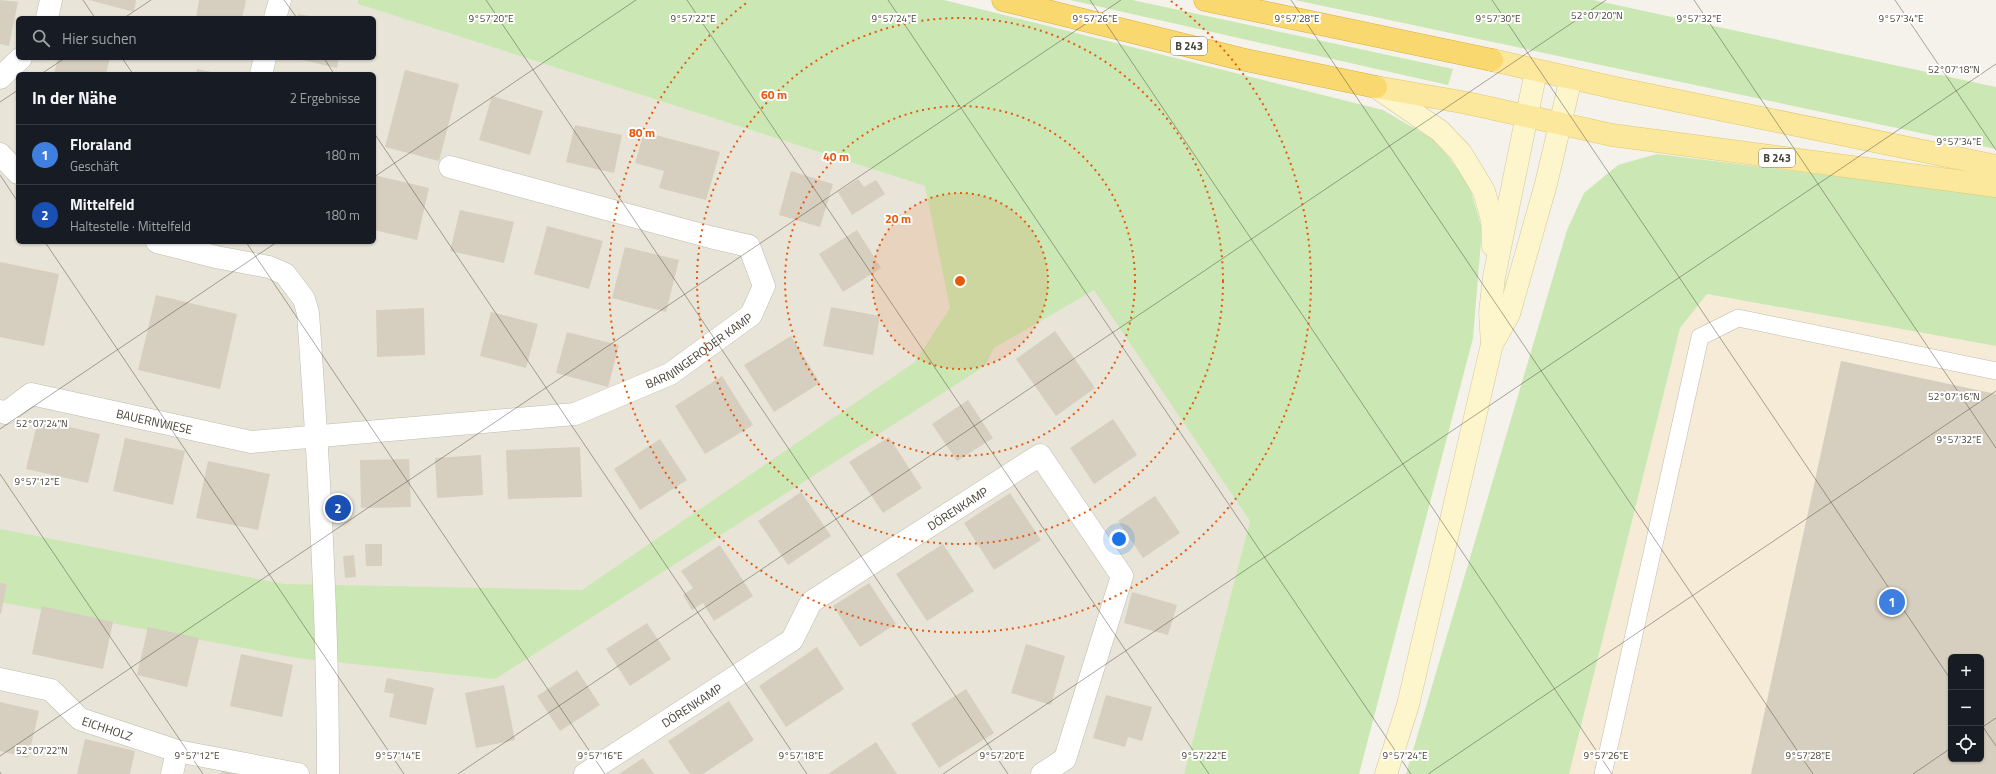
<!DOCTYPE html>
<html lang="de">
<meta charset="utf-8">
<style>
:root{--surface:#171b24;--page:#20242c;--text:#f1f3f6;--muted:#9ea1a6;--line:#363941;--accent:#7c3aed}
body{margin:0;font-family:"Titillium Web",sans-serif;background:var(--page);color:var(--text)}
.controls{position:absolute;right:12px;bottom:12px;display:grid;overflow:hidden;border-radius:6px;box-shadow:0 1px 3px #0004}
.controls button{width:36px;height:36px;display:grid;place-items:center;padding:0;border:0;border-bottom:1px solid var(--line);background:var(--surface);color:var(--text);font:20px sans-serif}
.you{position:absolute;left:1119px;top:539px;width:14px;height:14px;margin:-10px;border:3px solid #fff;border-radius:50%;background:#1a73e8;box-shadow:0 0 0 6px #1a73e833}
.badge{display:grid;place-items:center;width:26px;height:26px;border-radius:50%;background:var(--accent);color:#fff;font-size:13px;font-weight:700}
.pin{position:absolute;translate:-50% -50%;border:2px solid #fff;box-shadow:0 1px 4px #0006}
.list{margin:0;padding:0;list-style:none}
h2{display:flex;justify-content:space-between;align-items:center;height:52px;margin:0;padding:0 16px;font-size:17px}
h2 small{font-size:13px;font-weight:400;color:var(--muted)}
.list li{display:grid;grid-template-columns:26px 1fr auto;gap:12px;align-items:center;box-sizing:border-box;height:60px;padding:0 16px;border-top:1px solid var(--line)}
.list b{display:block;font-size:15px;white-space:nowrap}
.list p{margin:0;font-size:13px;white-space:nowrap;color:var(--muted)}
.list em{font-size:13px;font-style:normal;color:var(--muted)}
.icon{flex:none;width:22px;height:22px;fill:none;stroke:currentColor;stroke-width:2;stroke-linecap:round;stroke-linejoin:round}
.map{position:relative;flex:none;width:1996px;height:774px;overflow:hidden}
.search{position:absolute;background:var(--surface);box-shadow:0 1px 3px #0004;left:16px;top:16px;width:360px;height:44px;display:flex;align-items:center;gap:10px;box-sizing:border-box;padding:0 14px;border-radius:6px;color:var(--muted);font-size:15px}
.panel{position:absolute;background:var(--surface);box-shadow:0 1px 3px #0004;left:16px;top:72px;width:360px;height:172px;border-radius:6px}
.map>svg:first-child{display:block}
</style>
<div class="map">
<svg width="1996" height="774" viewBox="0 0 1996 774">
<rect width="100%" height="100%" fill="#f4f2ea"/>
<!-- residential -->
<path fill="#e8e4d8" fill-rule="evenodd" d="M0,0h358v4l567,182 142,7 183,328 -66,253h-1184zM18,18h356v40h-356zM18,74h356v168h-356z"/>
<!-- commercial -->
<path fill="#f5ebd6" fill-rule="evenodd" d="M1707,294l289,52v428h-427l111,-446zM1951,657h30v102h-30z"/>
<!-- green -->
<g fill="#cbe7b4">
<polygon points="358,0 944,0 1383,110 1436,141 1469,184 1482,229 1473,338 1359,774 1184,774 1250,521 1094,290 994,348 985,366 495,679 297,658 0,602 0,529 284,584 582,590 915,362 950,308 925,186 358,4"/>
<polygon points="1070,0 1132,0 1453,69 1448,85"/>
<polygon points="1295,0 1593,0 1996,87 1996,149"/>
<polygon points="1657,154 1996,196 1996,346 1707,294 1680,328 1569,774 1406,774 1567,230 1584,193 1618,165"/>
</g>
<!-- building -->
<g fill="#d6cfbf" fill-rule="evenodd">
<polygon points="0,0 18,2 9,46 0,44"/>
<polygon points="89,0 136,0 134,12"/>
<polygon points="199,0 246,0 242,18 196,18"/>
<polygon points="298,14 315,17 314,18 298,18"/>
<polygon points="58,58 110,58 106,74 54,74"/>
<polygon points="294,58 339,58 337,68"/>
<polygon points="197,69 217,73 217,74 196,74"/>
<polygon points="405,70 459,84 439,161 385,147"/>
<polygon points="492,96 543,111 530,155 479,140"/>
<polygon points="575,125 622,135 614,173 566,162"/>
<polygon points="644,132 720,152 706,200 659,188 664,171 635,163"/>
<polygon points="791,171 833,184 820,227 779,215"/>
<polygon points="374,175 429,188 417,240 374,230"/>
<polygon points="858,179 864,187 876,180 885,194 852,215 838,192"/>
<polygon points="460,210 514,222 504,263 450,251"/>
<polygon points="547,226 603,241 589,289 534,274"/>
<polygon points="857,230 881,268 843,292 819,254"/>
<polygon points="625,247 679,260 666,312 612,298"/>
<polygon points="0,262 59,274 44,346 0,337"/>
<polygon points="156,295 237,314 220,389 138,370"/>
<polygon points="831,307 880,316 873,355 823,346"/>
<polygon points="424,308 425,355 377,357 376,310"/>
<polygon points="491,312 538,324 526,368 480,356"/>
<polygon points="1055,331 1095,388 1056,416 1016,359"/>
<polygon points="567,332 619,345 608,387 556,373"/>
<polygon points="791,336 820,383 774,412 744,365"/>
<path d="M1841,361l155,33v380h-245zM1951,657h30v102h-30z"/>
<polygon points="722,376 753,425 705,454 675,406"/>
<polygon points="968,400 993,438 957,461 932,424"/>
<polygon points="1113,419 1137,455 1094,484 1070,448"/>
<polygon points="38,420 100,434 88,483 26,469"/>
<polygon points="889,437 922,488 883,513 849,462"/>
<polygon points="125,438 185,451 173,505 113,491"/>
<polygon points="660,439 687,480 640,510 614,469"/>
<polygon points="580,447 582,497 508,499 506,450"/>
<polygon points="481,455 483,495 437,498 435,458"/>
<polygon points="409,459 411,507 361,508 360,460"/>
<polygon points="208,461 270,474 258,530 196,518"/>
<polygon points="801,492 831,536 788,565 758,521"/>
<polygon points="1010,493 1041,540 994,570 964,523"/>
<polygon points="1155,496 1180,533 1143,558 1118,521"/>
<polygon points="365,544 382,544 382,566 366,566"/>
<polygon points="943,544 974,591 927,621 896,574"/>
<polygon points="720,545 753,596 714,621 703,603 692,610 683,595 693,588 681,571"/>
<polygon points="354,555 356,577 345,578 343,556"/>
<polygon points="0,583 7,584 1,614 0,614"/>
<polygon points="869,583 896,624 860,647 833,606"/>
<polygon points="1132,592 1177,605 1168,635 1124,623"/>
<polygon points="42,606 113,622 103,669 32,654"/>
<polygon points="647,623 671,659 630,686 606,649"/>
<polygon points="148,627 199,638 187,687 137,675"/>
<polygon points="1026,644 1065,656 1051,705 1011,693"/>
<polygon points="817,647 844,689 786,727 759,686"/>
<polygon points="241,654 293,665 282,717 230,706"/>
<polygon points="577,670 600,705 560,731 537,696"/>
<polygon points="387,678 434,688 426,725 389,717 394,694 384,692"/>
<polygon points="504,685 515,740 476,748 465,693"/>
<polygon points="966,689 994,733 939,768 911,724"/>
<polygon points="1106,695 1152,707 1142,741 1128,737 1125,747 1093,738"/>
<polygon points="729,701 754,740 703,774 690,774 668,741"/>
<polygon points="0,702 39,711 28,758 0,751"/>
<polygon points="85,739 135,751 130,774 77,774"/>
<polygon points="876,742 897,774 828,774"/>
<polygon points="643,758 654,774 619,774"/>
<polygon points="223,767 251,774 221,774"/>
</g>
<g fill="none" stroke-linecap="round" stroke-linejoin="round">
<defs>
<polyline id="lane" points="1603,774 1700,337 1738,318 1996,371"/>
<g id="street">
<polyline points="47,18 51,0"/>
<polyline points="275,18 280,0"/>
<polyline points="261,74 265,58"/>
<polyline points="0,78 21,58"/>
<polyline points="0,154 18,173"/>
<path d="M157,242l59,15 53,10 16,7 19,25 4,14c11,154 20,307 20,461"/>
<path id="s1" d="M0,411l6,2 25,-19 220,48 324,-28 95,-40 81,-59 13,-29 -15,-40 -35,-8 -264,-71"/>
<path id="s2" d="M0,679l51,11 29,29 97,32 121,23"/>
<polyline points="172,774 177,751"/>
<path id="s3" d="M585,774l207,-134 19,-38 229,-147 82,121 -57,183 -23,15"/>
</g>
<g id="secondary">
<polyline points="1376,87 1440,131 1461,153 1484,191 1492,220 1493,246"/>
<polyline points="1492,344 1509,314 1546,184 1571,78"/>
<polyline points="1386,774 1408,705 1492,344 1490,313 1494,277 1536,71"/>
</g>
<g id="primary">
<polyline points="1492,60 1620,89 1996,166"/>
<polyline points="1376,87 1467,103 1612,135 1996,186"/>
</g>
<g id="highway">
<polyline points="1003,0 1241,59 1376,87"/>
<polyline points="1205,0 1492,60"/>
</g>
</defs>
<!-- lane casing -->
<use href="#lane" stroke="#c0bbac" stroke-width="18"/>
<!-- street casing -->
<use href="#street" stroke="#c0bbac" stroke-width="23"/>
<!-- secondary casing -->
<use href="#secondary" stroke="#d2c89a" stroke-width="23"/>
<!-- primary casing -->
<use href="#primary" stroke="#e0c86b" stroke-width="23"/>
<!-- highway casing -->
<use href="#highway" stroke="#d9ae3f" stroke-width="23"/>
<!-- lane -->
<use href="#lane" stroke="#fff" stroke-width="17"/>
<!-- street -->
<use href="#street" stroke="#fff" stroke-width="22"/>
<!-- secondary -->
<use href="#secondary" stroke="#fdf5cb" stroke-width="22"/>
<!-- primary -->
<use href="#primary" stroke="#fbe89c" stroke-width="22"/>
<!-- highway -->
<use href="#highway" stroke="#f9d870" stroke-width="22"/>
</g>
<!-- ticks -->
<path fill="none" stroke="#484338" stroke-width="1" stroke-opacity="0.45" d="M83,0l12,18M284,0l13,18M486,0l522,774M687,0l522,774M888,0l523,774M1090,0l522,774M1291,0l522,774M1492,0l459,680M1694,0l302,448M1895,0l101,150M124,18l27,-18M122,58l11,16M324,58l10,16M41,74l24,-16M0,102l18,-12M374,133l433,641M0,175l18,27M374,177l262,-177M45,242l359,532M246,242l359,532M0,429l277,-187M0,474l203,300M1981,724l15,22M1981,728l15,-10M0,756l1121,-756M0,772l1,2M458,774l1148,-774M943,774l1053,-710M1428,774l568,-383M1913,774l38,-26"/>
<!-- distance rings -->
<circle cx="960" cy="281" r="88" fill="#e8590c" fill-opacity=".12"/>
<g fill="none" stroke="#e8590c" stroke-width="2" stroke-dasharray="2 4">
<circle cx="960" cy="281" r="88"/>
<circle cx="960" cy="281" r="175"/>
<circle cx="960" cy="281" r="263"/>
<path d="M1171 1A351 351 0 1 1 749 1"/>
</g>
<g text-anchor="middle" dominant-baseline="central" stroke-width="4" stroke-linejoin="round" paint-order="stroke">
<!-- shield labels -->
<g fill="#fff" stroke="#7f7b74" stroke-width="1">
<rect x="1171" y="37" width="36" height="18" rx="3"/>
<rect x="1759" y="149" width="36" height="18" rx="3"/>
</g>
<g font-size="11" font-weight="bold" fill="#484338">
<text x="1189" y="46">B 243</text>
<text x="1777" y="158">B 243</text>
</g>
<!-- street labels -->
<g font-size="12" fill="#484338" stroke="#fff">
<text stroke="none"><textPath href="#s1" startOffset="728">BARNINGERODER KAMP</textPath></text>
<text stroke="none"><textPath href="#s1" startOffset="164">BAUERNWIESE</textPath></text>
<text stroke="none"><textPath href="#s3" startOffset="463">DÖRENKAMP</textPath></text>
<text stroke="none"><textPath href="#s3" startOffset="127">DÖRENKAMP</textPath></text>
<text stroke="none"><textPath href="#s2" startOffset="122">EICHHOLZ</textPath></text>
</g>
</g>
<g font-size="10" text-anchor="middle" fill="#484338" stroke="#fff" stroke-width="4" stroke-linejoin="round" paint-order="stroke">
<text x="1597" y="19">52°07'20"N</text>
<text x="1901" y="22">9°57'34"E</text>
<text x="491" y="22">9°57'20"E</text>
<text x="693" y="22">9°57'22"E</text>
<text x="894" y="22">9°57'24"E</text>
<text x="1095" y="22">9°57'26"E</text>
<text x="1297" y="22">9°57'28"E</text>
<text x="1498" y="22">9°57'30"E</text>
<text x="1699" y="22">9°57'32"E</text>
<text x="1954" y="73">52°07'18"N</text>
<text x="1959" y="145">9°57'34"E</text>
<text x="1954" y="400">52°07'16"N</text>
<text x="42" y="427">52°07'24"N</text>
<text x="1959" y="443">9°57'32"E</text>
<text x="37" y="485">9°57'12"E</text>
<text x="42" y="754">52°07'22"N</text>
<text x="197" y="759">9°57'12"E</text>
<text x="398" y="759">9°57'14"E</text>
<text x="600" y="759">9°57'16"E</text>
<text x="801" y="759">9°57'18"E</text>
<text x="1002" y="759">9°57'20"E</text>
<text x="1204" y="759">9°57'22"E</text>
<text x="1405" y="759">9°57'24"E</text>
<text x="1606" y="759">9°57'26"E</text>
<text x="1808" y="759">9°57'28"E</text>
</g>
<circle cx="960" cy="281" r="6" fill="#e8590c" stroke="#fff" stroke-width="2"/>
<g font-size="12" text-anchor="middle" font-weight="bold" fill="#e8590c" stroke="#fff" stroke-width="4" stroke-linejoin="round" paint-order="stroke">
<text x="774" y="99">60 m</text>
<text x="642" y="137">80 m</text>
<text x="836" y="161">40 m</text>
<text x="898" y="223">20 m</text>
</g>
</svg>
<div class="controls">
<button>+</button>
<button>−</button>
<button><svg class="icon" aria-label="locate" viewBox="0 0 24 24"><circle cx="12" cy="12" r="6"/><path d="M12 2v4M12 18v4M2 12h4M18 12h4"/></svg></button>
</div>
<div class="you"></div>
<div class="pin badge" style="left:1892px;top:602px;background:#3f7fe0">1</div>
<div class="pin badge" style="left:338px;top:508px;background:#1a4fb4">2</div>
<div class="search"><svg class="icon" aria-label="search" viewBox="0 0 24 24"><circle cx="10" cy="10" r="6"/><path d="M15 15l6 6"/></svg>Hier suchen</div>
<section class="panel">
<h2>In der Nähe<small>2 Ergebnisse</small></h2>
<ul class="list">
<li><span class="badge" style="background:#3f7fe0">1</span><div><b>Floraland</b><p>Geschäft</p></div><em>180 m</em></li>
<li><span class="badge" style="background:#1a4fb4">2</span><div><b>Mittelfeld</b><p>Haltestelle · Mittelfeld</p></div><em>180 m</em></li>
</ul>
</section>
</div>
